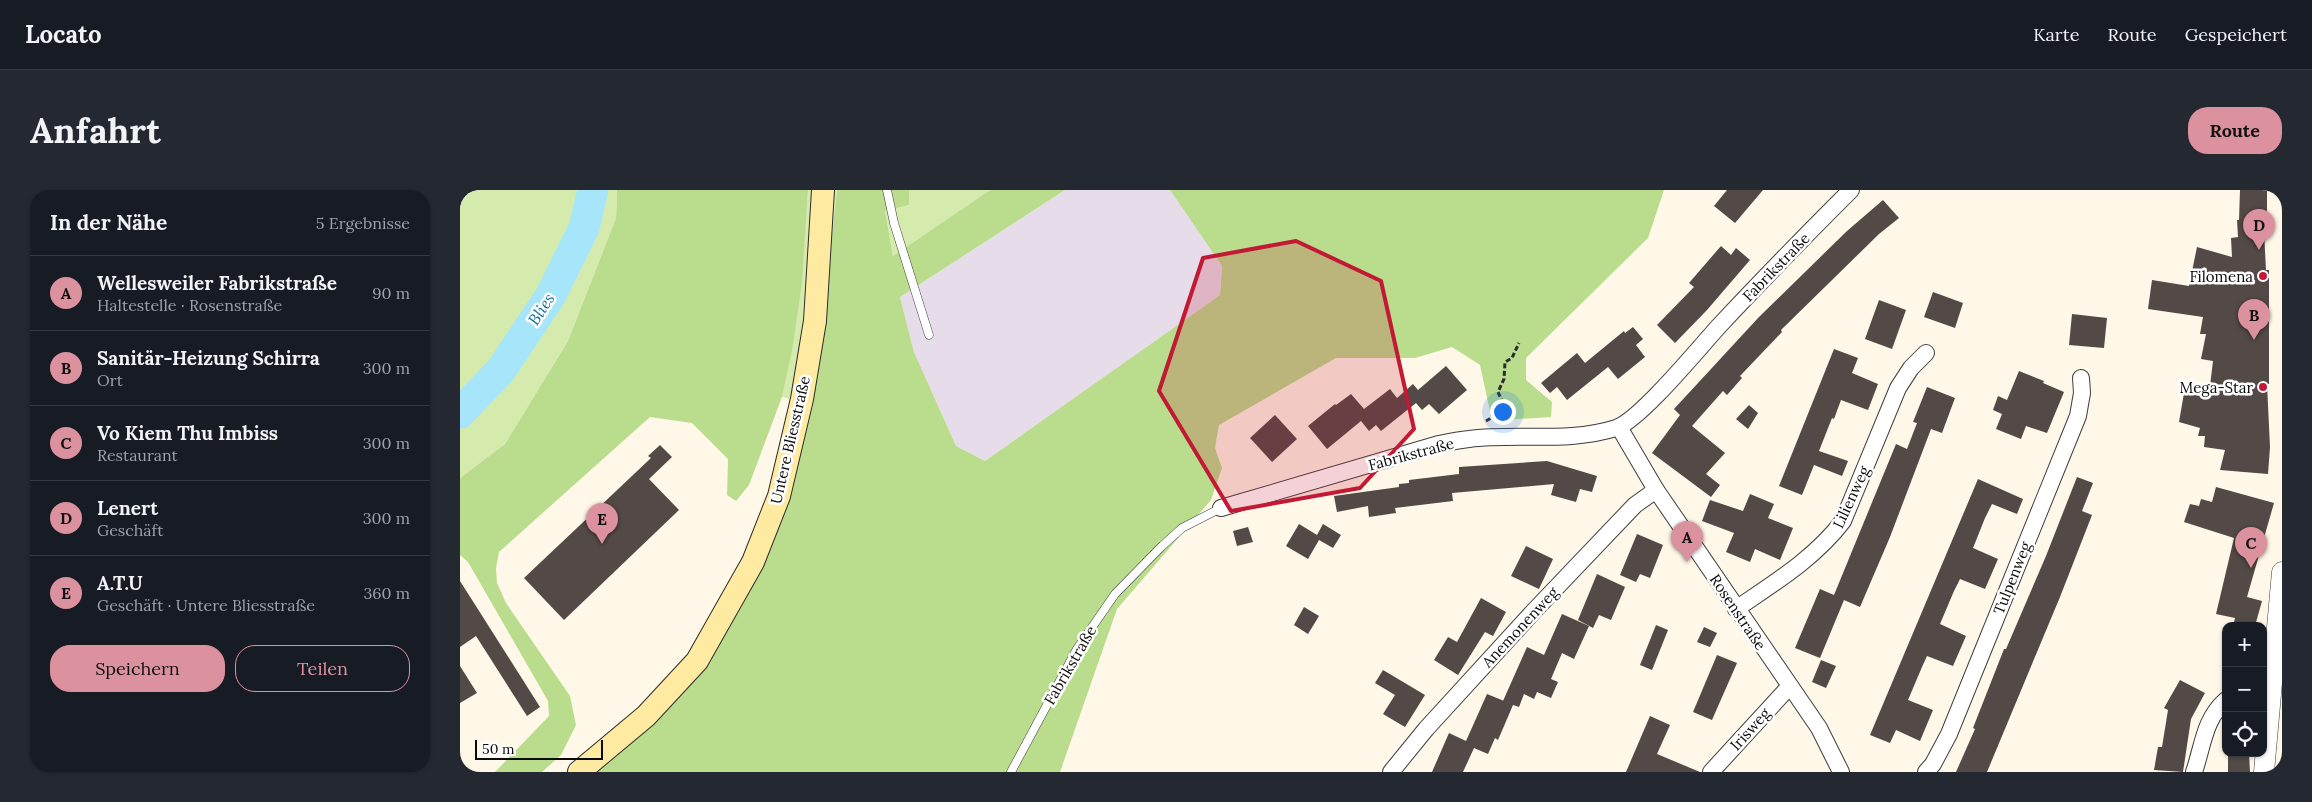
<!DOCTYPE html>
<html lang="de">
<meta charset="utf-8">
<style>
:root{--surface:#171b24;--page:#242831;--text:#f1f3f6;--muted:#9ea1a6;--line:#363941;--accent:#dc919f}
body{margin:0;font-family:Lora,serif;background:var(--page);color:var(--text)}
.controls{position:absolute;right:15px;bottom:15px;display:grid;overflow:hidden;border-radius:10px;box-shadow:0 1px 4px #0004}
.controls button{width:45px;height:45px;display:grid;place-items:center;padding:0;border:0;border-bottom:1px solid var(--line);background:var(--surface);color:var(--text);font:25px sans-serif}
.scale{position:absolute;left:15px;bottom:12px;width:128px;box-sizing:border-box;padding-left:5px;border:2px solid #0a0a0a;border-top:0;font-size:14px;line-height:18px;white-space:nowrap;color:#0a0a0a;-webkit-text-stroke:4px #fff;paint-order:stroke}
.you{position:absolute;left:1042px;top:221px;width:18px;height:18px;margin:-12px;border:4px solid #fff;border-radius:50%;background:#1a73e8;box-shadow:0 0 0 8px #1a73e833}
.badge{display:grid;place-items:center;width:32px;height:32px;border-radius:50%;background:var(--accent);color:#111;font-size:16px;font-weight:700}
.pin{position:absolute;translate:-50% -41px;filter:drop-shadow(0 1px 2px #0008)}
.pin::after{content:'';position:absolute;top:26px;width:18px;height:15px;background:inherit;clip-path:polygon(0 0,100% 0,50% 100%)}
.list{margin:0;padding:0;list-style:none}
h2{display:flex;justify-content:space-between;align-items:center;height:65px;margin:0;padding:0 20px;font-size:21px}
h2 small{font-size:16px;font-weight:400;color:var(--muted)}
.list li{display:grid;grid-template-columns:32px 1fr auto;gap:15px;align-items:center;box-sizing:border-box;height:75px;padding:0 20px;border-top:1px solid var(--line)}
.list b{display:block;font-size:19px;white-space:nowrap}
.list p{margin:0;font-size:16px;white-space:nowrap;color:var(--muted)}
.list em{font-size:16px;font-style:normal;color:var(--muted)}
.actions{display:flex;gap:10px;padding:15px 20px}
.actions a{flex:1;padding:11px 0;border:1px solid var(--accent);border-radius:20px;text-align:center;font-size:18px;color:var(--accent)}
.actions .main{background:var(--accent);color:#111}
.icon{flex:none;width:28px;height:28px;fill:none;stroke:currentColor;stroke-width:2;stroke-linecap:round;stroke-linejoin:round}
.map{position:relative;flex:none;width:1822px;height:582px;overflow:hidden;border-radius:20px}
header{display:flex;align-items:center;gap:30px;box-sizing:border-box;height:70px;padding:0 25px;background:var(--surface);border-bottom:1px solid var(--line)}
header strong{font-size:24px}
nav{display:flex;gap:28px;margin-inline-start:auto;font-size:18px}
.intro{display:flex;align-items:center;justify-content:space-between;box-sizing:border-box;height:120px;padding:0 30px}
h1{margin:0;font-size:35px}
.button{padding:12px 22px;border-radius:20px;background:var(--accent);color:#111;font-size:18px;font-weight:700}
main{display:flex;gap:30px;padding:0 30px}
aside{flex:1;background:var(--surface);border-radius:20px;box-shadow:0 1px 4px #0004}
.map>svg:first-child{display:block}
</style>
<header>
<strong>Locato</strong>
<nav><a>Karte</a><a>Route</a><a>Gespeichert</a></nav>
</header>
<div class="intro"><h1>Anfahrt</h1><a class="button">Route</a></div>
<main>
<aside>
<h2>In der Nähe<small>5 Ergebnisse</small></h2>
<ul class="list">
<li><span class="badge">A</span><div><b>Wellesweiler Fabrikstraße</b><p>Haltestelle · Rosenstraße</p></div><em>90 m</em></li>
<li><span class="badge">B</span><div><b>Sanitär-Heizung Schirra</b><p>Ort</p></div><em>300 m</em></li>
<li><span class="badge">C</span><div><b>Vo Kiem Thu Imbiss</b><p>Restaurant</p></div><em>300 m</em></li>
<li><span class="badge">D</span><div><b>Lenert</b><p>Geschäft</p></div><em>300 m</em></li>
<li><span class="badge">E</span><div><b>A.T.U</b><p>Geschäft · Untere Bliesstraße</p></div><em>360 m</em></li>
</ul>
<div class="actions"><a class="main">Speichern</a><a>Teilen</a></div>
</aside>
<div class="map">
<svg width="1822" height="582" viewBox="0 0 1822 582">
<rect width="100%" height="100%" fill="#fff7e7"/>
<!-- industrial -->
<polygon fill="#e7dcea" points="605,0 710,0 762,76 760,105 525,271 496,256 454,162 440,107"/>
<!-- green -->
<g fill="#d5ebae">
<polygon points="0,0 157,0 156,28 108,151 45,254 0,288"/>
<path d="M348,0h29l-24,215 -31,-8c15,-69 21,-137 26,-207z"/>
<polygon points="449,0 530,0 433,66 425,21 449,15"/>
</g>
<!-- forest -->
<g fill="#badd8d">
<polygon points="157,0 348,0 342,93 332,161 322,207 289,295 276,311 267,305 268,269 232,233 190,227 39,362 36,378 37,393 46,413 110,506 116,535 101,565 82,582 35,582 89,526 88,511 8,372 0,365 0,288 45,254 108,151 156,28"/>
<polygon points="377,0 449,0 449,15 425,21 433,66 530,0 605,0 440,107 454,162 496,256 525,271 760,105 762,76 710,0 1204,0 1188,48 1066,168 1066,190 1092,212 1091,227 1042,230 1031,226 1020,175 992,157 955,168 876,168 759,235 755,258 762,278 751,310 657,419 600,582 130,582 196,529 328,311 353,215"/>
</g>
<g fill="none" stroke-linecap="round" stroke-linejoin="round">
<!-- river -->
<polyline stroke="#a7e5fb" stroke-width="31" points="0,223 41,180 91,105 124,38 133,0"/>
</g>
<!-- building -->
<g fill="#534946">
<polygon points="1267,0 1303,0 1275,33 1254,16"/>
<polygon points="1780,0 1807,0 1807,22 1803,22 1806,80 1809,80 1809,194 1807,194 1810,257 1808,284 1760,280 1765,260 1744,257 1745,246 1738,246 1740,238 1719,232 1724,203 1742,206 1743,203 1749,204 1753,171 1741,169 1746,144 1740,144 1743,127 1688,119 1692,90 1729,96 1737,57 1772,67 1771,48 1778,47 1777,30 1779,30"/>
<polygon points="1423,10 1439,28 1419,44 1321,140 1322,142 1280,186 1282,188 1267,205 1263,201 1232,236 1265,263 1246,284 1260,295 1251,307 1192,263 1220,225 1214,219 1299,127 1387,41"/>
<polygon points="1261,56 1271,65 1276,58 1290,70 1247,120 1215,153 1197,135 1234,97 1229,93"/>
<polygon points="1473,102 1503,113 1495,138 1464,127"/>
<polygon points="1419,110 1446,120 1432,159 1405,149"/>
<polygon points="1612,124 1647,128 1644,158 1609,155"/>
<polygon points="1173,137 1183,149 1176,155 1185,167 1158,189 1148,177 1107,210 1097,197 1090,203 1081,193 1117,163 1125,173 1164,141 1165,143"/>
<polygon points="1374,159 1398,168 1392,183 1418,194 1408,220 1381,210 1374,229 1372,228 1359,261 1388,271 1382,286 1354,275 1342,305 1319,296"/>
<polygon points="986,176 1007,200 979,224 969,214 962,220 956,213 921,241 916,235 909,241 901,231 867,259 848,236 875,214 876,215 891,204 904,219 930,199 937,208 953,194 958,200"/>
<polygon points="1559,181 1584,191 1583,193 1604,202 1587,243 1566,236 1561,249 1536,239 1542,224 1533,220 1538,206 1547,210"/>
<polygon points="1467,197 1495,208 1482,243 1471,239 1430,347 1400,417 1384,410 1360,468 1335,458 1360,399 1374,405 1436,254 1447,259 1457,233 1453,232"/>
<polygon points="1289,215 1298,223 1288,239 1276,229"/>
<polygon points="815,225 837,249 812,272 790,248"/>
<polygon points="200,255 212,267 189,289 219,320 104,430 64,388 191,268 188,266"/>
<polygon points="1087,271 1137,286 1132,302 1120,299 1116,312 1091,305 1094,294 992,303 993,311 935,318 936,323 909,327 908,316 877,322 874,306 939,297 939,294 949,293 949,290 999,284 999,277"/>
<polygon points="1617,287 1633,293 1622,321 1632,325 1600,407 1527,582 1496,582 1515,539 1513,538 1544,459 1546,459 1586,366"/>
<polygon points="1518,289 1563,309 1557,324 1532,314 1525,328 1513,358 1538,369 1525,399 1500,389 1494,401 1480,434 1506,446 1493,476 1467,466 1462,477 1448,510 1473,520 1460,551 1436,540 1430,553 1410,545"/>
<polygon points="1756,297 1814,313 1787,407 1802,411 1795,436 1773,436 1775,428 1756,424 1774,348 1724,332 1730,314 1739,316 1741,309 1752,312"/>
<polygon points="1290,304 1314,314 1308,328 1333,338 1320,370 1295,359 1290,372 1266,362 1274,343 1242,331 1250,310 1283,321"/>
<polygon points="839,334 857,345 863,334 881,345 873,358 859,350 848,369 826,356"/>
<polygon points="788,337 793,352 777,356 773,341"/>
<polygon points="1177,344 1203,355 1190,388 1180,384 1176,392 1160,385"/>
<polygon points="1066,356 1093,369 1079,399 1051,386"/>
<polygon points="1137,384 1165,397 1151,430 1139,425 1133,438 1118,430"/>
<polygon points="0,391 80,517 67,526 16,446 0,457"/>
<polygon points="1021,408 1046,422 1033,446 1025,442 998,485 974,470 988,447 997,452"/>
<polygon points="844,417 859,426 848,444 834,435"/>
<polygon points="1102,424 1129,436 1114,469 1102,463 1091,489 1098,492 1091,508 1077,502 1074,509 1064,504 1059,517 1053,515 1038,550 1035,548 1028,564 1014,558 1003,582 972,582 989,543 1006,551 1027,504 1049,513 1043,511 1067,457 1084,465"/>
<polygon points="1196,435 1208,440 1192,480 1180,475"/>
<polygon points="1244,437 1257,443 1250,457 1237,452"/>
<polygon points="1257,465 1277,473 1252,530 1233,522"/>
<polygon points="1361,470 1376,476 1366,498 1352,492"/>
<polygon points="0,476 17,503 0,513"/>
<polygon points="923,480 965,505 945,537 923,524 935,505 915,493"/>
<polygon points="1720,490 1745,503 1731,529 1723,582 1694,580 1698,557 1702,557 1708,520 1704,518"/>
<polygon points="1190,526 1210,535 1197,564 1240,582 1166,582"/>
<polygon points="1768,563 1789,563 1790,582 1768,582"/>
</g>
<g fill="none" stroke-linecap="round" stroke-linejoin="round">
<defs>
<g id="service">
<polyline points="427,0 434,33 469,145"/>
<polyline points="551,582 617,459 655,404 701,357 722,338 761,318"/>
</g>
<g id="minor">
<polyline points="1159,237 1196,300 1359,538 1381,582"/>
<path d="M761,318l218,-64c10,-2 20,-4 30,-5 48,-6 100,4 147,-11 24,-8 83,-80 103,-102 43,-46 87,-91 132,-136"/>
<path d="M1276,419c38,-26 79,-51 107,-88l55,-133 13,-20 15,-15"/>
<polyline points="931,582 966,539 1073,422 1175,315 1196,300"/>
<polyline points="1251,582 1329,497"/>
<polyline points="1466,582 1473,574 1489,544 1618,226 1622,203 1621,188"/>
<path d="M1734,582c9,-26 10,-53 32,-72"/>
</g>
<polyline id="tertiary" points="1804,582 1822,382"/>
<polyline id="secondary" points="119,582 186,526 237,471 293,372 319,306 342,209 355,131 363,0"/>
</defs>
<!-- service casing -->
<use href="#service" stroke="#3d3d3d" stroke-width="9"/>
<!-- minor casing -->
<use href="#minor" stroke="#3d3d3d" stroke-width="18"/>
<!-- tertiary casing -->
<use href="#tertiary" stroke="#3d3d3d" stroke-width="21"/>
<!-- secondary casing -->
<use href="#secondary" stroke="#2c2c2c" stroke-width="24"/>
<!-- path -->
<polyline stroke="#2c2c2c" stroke-width="3" stroke-dasharray="5 2.5" stroke-linecap="butt" points="1026,231 1031,228 1033,223 1047,222 1049,216 1042,211 1038,202 1044,189 1045,172 1052,168 1059,153"/>
<!-- service -->
<use href="#service" stroke="#fff" stroke-width="8"/>
<!-- minor -->
<use href="#minor" stroke="#fff" stroke-width="16"/>
<!-- tertiary -->
<use href="#tertiary" stroke="#fff" stroke-width="20"/>
<!-- secondary -->
<use href="#secondary" stroke="#ffeaa2" stroke-width="22"/>
</g>
<!-- marked area -->
<path fill="#c21935" fill-opacity="0.2" stroke="#c21935" stroke-width="4" stroke-linejoin="round" d="M836,51l85,40 33,148 -54,59 -129,23 -72,-120 44,-133z"/>
<!-- markers -->
<g fill="#c21935" stroke="#fff" stroke-width="2">
<circle cx="1803" cy="86" r="5"/>
<circle cx="1803" cy="197" r="5"/>
</g>
<g text-anchor="middle" dominant-baseline="central" stroke-width="5" stroke-linejoin="round" paint-order="stroke">
<!-- street labels -->
<g font-size="15" fill="#0a0a0a" stroke="#fff">
<text transform="translate(1316 77) rotate(-46)">Fabrikstraße</text>
<text transform="translate(330 250) rotate(-77)">Untere Bliesstraße</text>
<text transform="translate(951 264) rotate(-15)">Fabrikstraße</text>
<text transform="translate(1391 307) rotate(-65)">Lilienweg</text>
<text transform="translate(1552 388) rotate(-68)">Tulpenweg</text>
<text transform="translate(1278 422) rotate(56)">Rosenstraße</text>
<text transform="translate(1060 437) rotate(-47)">Anemonenweg</text>
<text transform="translate(610 475) rotate(-60)">Fabrikstraße</text>
<text transform="translate(1290 539) rotate(-48)">Irisweg</text>
</g>
<!-- poi labels -->
<g font-size="15" fill="#0a0a0a" stroke="#fff" text-anchor="end">
<text x="1793" y="86">Filomena</text>
<text x="1793" y="197">Mega-Star</text>
</g>
<!-- water labels -->
<g font-size="16" font-style="italic" fill="#0c72a3" stroke="#fff">
<text transform="translate(81 119) rotate(-57)">Blies</text>
</g>
</g>
</svg>
<div class="controls">
<button>+</button>
<button>−</button>
<button><svg class="icon" aria-label="locate" viewBox="0 0 24 24"><circle cx="12" cy="12" r="6"/><path d="M12 2v4M12 18v4M2 12h4M18 12h4"/></svg></button>
</div>
<div class="scale">50 m</div>
<div class="you"></div>
<div class="pin badge" style="left:1227px;top:372px">A</div>
<div class="pin badge" style="left:1794px;top:150px">B</div>
<div class="pin badge" style="left:1791px;top:378px">C</div>
<div class="pin badge" style="left:1799px;top:60px">D</div>
<div class="pin badge" style="left:142px;top:354px">E</div>
</div>
</main>
